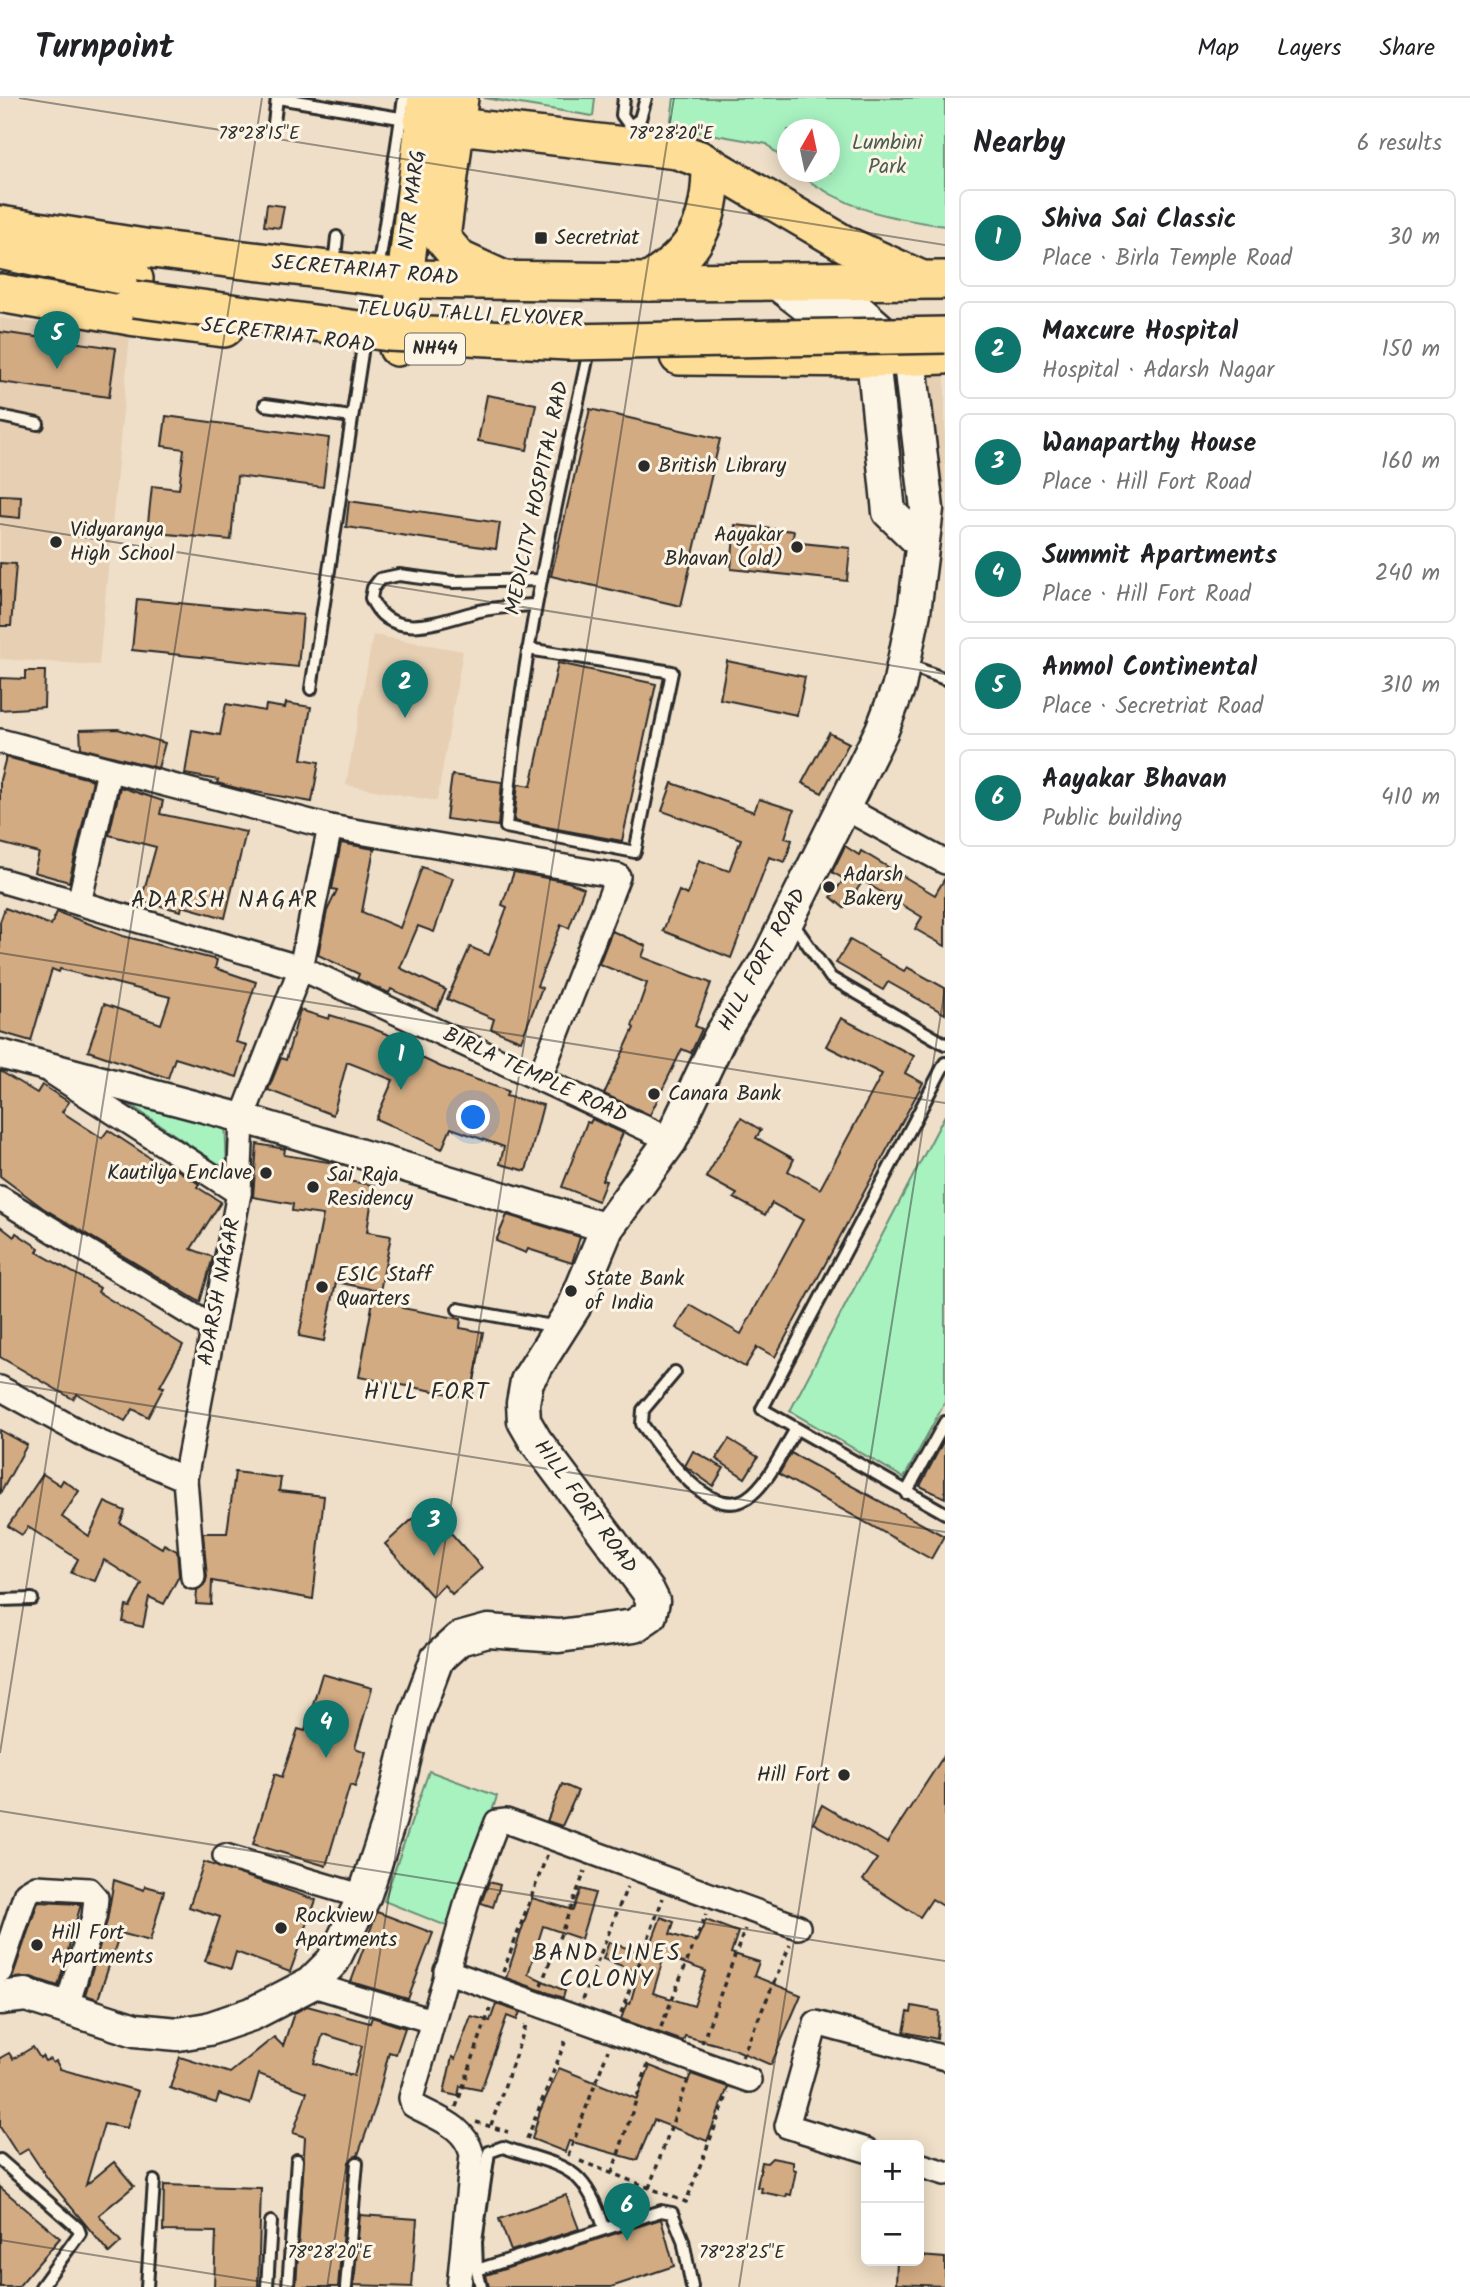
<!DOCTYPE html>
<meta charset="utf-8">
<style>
:root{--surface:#fff;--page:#f6f6f6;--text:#202124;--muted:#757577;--line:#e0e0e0;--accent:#0f766e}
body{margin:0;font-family:Kalam,sans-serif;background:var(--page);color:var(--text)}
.controls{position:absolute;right:21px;bottom:21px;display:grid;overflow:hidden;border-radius:10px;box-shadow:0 4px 18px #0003}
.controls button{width:63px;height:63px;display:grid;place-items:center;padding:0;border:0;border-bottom:2px solid var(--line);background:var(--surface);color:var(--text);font:35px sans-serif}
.compass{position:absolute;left:777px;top:21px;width:63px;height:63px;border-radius:50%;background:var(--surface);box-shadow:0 4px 18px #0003;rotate:9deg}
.you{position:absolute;left:474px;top:1020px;width:24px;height:24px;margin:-18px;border:5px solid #fff;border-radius:50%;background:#1a73e8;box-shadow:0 0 0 10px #1a73e833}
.badge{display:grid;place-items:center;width:46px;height:46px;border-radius:50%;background:var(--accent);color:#fff;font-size:23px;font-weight:700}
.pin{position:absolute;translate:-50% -58px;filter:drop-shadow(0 2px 4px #0008)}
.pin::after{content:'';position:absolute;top:37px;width:24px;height:21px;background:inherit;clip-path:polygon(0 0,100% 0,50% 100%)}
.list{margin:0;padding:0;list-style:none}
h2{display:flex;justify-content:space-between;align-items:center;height:91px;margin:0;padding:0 28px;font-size:30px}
h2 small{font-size:23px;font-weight:400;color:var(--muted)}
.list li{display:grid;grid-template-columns:46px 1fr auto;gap:21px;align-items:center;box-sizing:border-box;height:98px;margin:0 14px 14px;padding:0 14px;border:2px solid var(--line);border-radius:10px}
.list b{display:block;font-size:26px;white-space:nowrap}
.list p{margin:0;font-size:23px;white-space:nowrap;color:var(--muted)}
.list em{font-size:23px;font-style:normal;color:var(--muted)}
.map{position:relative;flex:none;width:945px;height:2189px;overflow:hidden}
header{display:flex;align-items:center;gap:42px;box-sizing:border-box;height:98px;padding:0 35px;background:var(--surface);border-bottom:2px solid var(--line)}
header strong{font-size:33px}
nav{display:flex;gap:38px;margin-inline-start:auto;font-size:24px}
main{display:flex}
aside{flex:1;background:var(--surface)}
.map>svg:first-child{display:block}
</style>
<header>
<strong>Turnpoint</strong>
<nav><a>Map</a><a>Layers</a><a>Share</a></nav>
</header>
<main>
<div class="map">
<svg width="945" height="2189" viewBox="0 0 945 2189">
<rect width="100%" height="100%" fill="#efdfc8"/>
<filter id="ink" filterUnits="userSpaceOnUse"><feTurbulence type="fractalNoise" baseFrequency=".0143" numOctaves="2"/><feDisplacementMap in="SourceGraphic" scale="14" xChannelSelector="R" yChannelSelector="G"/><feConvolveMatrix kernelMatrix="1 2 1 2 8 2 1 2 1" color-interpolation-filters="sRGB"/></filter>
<g filter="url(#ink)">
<!-- built -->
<g fill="#e6cfb3">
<polygon points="0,220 130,237 99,567 0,561"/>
<polygon points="945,264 945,401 925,394 861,310 861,284"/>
<polygon points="373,537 463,553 437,703 346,687"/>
</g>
<!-- green -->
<g fill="#a8f2c0" stroke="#6a8e76" stroke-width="2">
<polygon points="484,0 595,0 593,18"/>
<path d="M674,0h271v128c-62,-9 -97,-16 -149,-54h34v-42h-42l-1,34 -20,-20 -97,-17z"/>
<polygon points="111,994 225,1021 227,1072"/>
<polygon points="945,1017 945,1304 904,1380 790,1313"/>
<polygon points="429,1673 497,1698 454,1831 384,1803"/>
</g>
<!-- building -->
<g fill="#d2ab83" stroke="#2b2b2b" stroke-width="2" fill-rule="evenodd">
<polygon points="267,106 284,108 280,130 264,128"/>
<polygon points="0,234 116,250 109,299 0,284"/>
<polygon points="487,297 536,306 527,352 478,343"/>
<polygon points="590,311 720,341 681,508 551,478"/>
<polygon points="166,318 329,340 323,389 237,378 231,442 147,434 152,388 179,391 184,351 162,348"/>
<polygon points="0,397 21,398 20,420 0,418"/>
<polygon points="349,403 500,425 496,451 346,429"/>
<polygon points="735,427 794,433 792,444 850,450 847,483 731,471"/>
<polygon points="0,465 16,466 11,528 0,528"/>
<polygon points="137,501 303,517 298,569 132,552"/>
<polygon points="727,563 805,579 797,617 720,601"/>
<polygon points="558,565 656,586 622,743 514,723 518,686 531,688"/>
<polygon points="25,573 45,573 44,609 0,612 0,580 25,581"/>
<polygon points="286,605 311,609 302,661 319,664 312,704 244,692 217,685 218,682 185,676 192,632 220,637 226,606 265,613 266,607 285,610"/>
<polygon points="118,631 165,645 158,670 81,650 80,632"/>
<polygon points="829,635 849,645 822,695 802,685"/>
<polygon points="6,659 93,682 69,784 34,774 39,755 0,745 0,682"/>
<polygon points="452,677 502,684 498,728 446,721"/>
<polygon points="672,685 754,714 759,701 794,712 785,740 792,742 785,764 769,759 731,860 663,833 679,793 687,797 699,762 729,773 741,741 662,713"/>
<polygon points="120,689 163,703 160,716 246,734 225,820 182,808 181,813 141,803 156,749 109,737"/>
<polygon points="341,745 374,751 362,814 400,830 422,769 453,780 434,834 418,828 400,870 446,892 437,912 391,891 389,895 357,881 359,876 318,857 327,813 337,792 332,791"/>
<polygon points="845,748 859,757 861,753 935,797 945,780 945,848 915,831 922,819 863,783 844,810 831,799 844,781 832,774"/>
<polygon points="514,774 568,784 584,790 569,830 561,827 537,888 542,890 521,943 491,931 494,921 447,901 470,849 489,857 507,809 502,807"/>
<polygon points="5,810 51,827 57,814 123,838 217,862 215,870 256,884 236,944 247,947 237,979 175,960 168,980 88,953 104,906 161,926 170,899 60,871 59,874 52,871 31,943 0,934 0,824"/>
<polygon points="612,833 646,848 642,859 711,885 695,928 702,931 691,955 682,951 650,1017 604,996 634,930 632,928 647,885 599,866"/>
<polygon points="850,842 904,873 907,869 945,890 945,916 888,884 883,892 836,865"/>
<polygon points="300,912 329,921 330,917 369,929 399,941 396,948 441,969 508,993 506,998 543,1007 526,1073 500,1066 504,1049 451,1030 442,1051 376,1021 393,982 347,964 333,1017 268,992 281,960 286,962"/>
<polygon points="841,920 914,958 905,975 923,985 775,1259 757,1249 745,1269 676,1230 690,1207 741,1236 803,1122 772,1105 765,1117 734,1100 737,1096 706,1079 741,1020 761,1032 756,1040 794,1061 788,1073 820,1091 882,976 826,948"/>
<polygon points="0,973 37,995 42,987 69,1004 62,1014 102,1040 108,1032 170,1073 173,1069 199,1086 197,1089 221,1104 191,1151 213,1159 200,1204 43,1110 0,1078"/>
<polygon points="592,1021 623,1035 602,1082 606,1083 598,1103 562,1089 587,1024 590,1025"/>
<polygon points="257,1046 285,1051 284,1057 335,1065 333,1081 374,1087 367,1134 391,1138 380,1193 336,1184 324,1243 299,1238 323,1117 292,1113 293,1106 253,1099"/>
<polygon points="507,1117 580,1139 572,1165 528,1151 526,1155 496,1143"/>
<polygon points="0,1128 14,1139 16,1135 39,1150 37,1154 100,1190 98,1194 183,1247 160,1288 164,1289 148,1319 133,1311 125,1323 77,1296 73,1301 0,1259"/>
<polygon points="374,1197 403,1202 402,1210 461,1221 460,1230 483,1234 471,1300 359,1279"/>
<polygon points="0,1332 27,1347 0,1396"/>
<polygon points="945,1340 945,1400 920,1388"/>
<polygon points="729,1341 758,1359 745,1380 716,1361"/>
<polygon points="693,1353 724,1370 713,1388 685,1368"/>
<polygon points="791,1355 944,1438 931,1461 779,1376"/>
<polygon points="235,1374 281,1380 279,1393 324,1398 313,1501 212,1483 211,1507 196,1506 197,1492 205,1486 207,1479 203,1435 227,1435"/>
<polygon points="43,1376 60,1387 63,1382 79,1393 62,1419 89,1438 105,1404 125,1413 120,1425 162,1450 164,1446 177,1453 179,1478 164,1506 149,1499 143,1529 123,1524 126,1508 130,1509 142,1486 104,1462 95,1483 71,1475 78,1461 28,1429 22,1437 8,1428"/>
<polygon points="427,1408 482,1470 452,1496 444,1487 432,1498 385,1446"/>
<polygon points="322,1576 372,1590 355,1650 366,1654 355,1689 350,1687 326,1768 253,1746 275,1676 282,1679 298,1631 305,1633"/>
<polygon points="945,1656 945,1809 932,1801 920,1819 863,1782 877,1761 813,1725 822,1707 887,1745"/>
<polygon points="562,1686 578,1693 562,1728 547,1723"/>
<polygon points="204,1764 316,1802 290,1874 236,1854 231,1871 205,1863 220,1819 189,1809"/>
<polygon points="114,1782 144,1792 145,1788 164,1793 150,1843 120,1835 98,1901 85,1897 107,1823"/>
<polygon points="489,1784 500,1787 493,1809 481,1805"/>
<polygon points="581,1791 595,1795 581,1841 543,1828 528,1876 565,1893 563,1900 506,1880 532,1800 573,1812"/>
<polygon points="38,1804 81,1806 58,1888 31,1879 12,1880"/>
<polygon points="377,1814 433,1835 408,1901 351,1884"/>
<path d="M661,1819l13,5 -4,12 26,8 10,-22 32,12 -7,21 28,9 -5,14 47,19 -30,70 -37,-16 -49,-13 -2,5 -62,-22 6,-16 3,1 9,-32 -36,-13 6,-17 38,13zM664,1858l42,15 -12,35 -41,-13z"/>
<polygon points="496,1906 520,1914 517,1922 507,1918 481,1992 460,1988 458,1998 444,1995 452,1959 455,1961 471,1918 490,1923"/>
<path d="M307,1908l63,17 2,-6 33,11 -9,26 -7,-2 -13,53 -18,50 -9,7 -11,125h-42l9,-150 -12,-4 14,-41 -48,-18 -9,30 -31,-10 -3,9 -46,-15 10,-31 50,16 44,-36 9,9 11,-33zM323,1936l39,12 -8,30 -40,-13z"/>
<polygon points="912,1908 939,1913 937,1941 904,1934 908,1914 911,1915"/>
<polygon points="33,1949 40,1960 42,1958 45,1963 50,1961 53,1965 56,1963 60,1971 138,1993 127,2030 104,2026 86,2087 114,2064 134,2088 99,2117 121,2144 109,2155 48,2081 28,2051 18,2057 0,2029 0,1960 9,1955 13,1961"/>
<polygon points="650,1968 688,1983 691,1976 728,1989 707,2043 654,2022 637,2062 569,2043 565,2054 532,2041 540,2013 559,1970 637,2001"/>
<polygon points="772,2060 793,2064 793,2071 796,2072 791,2097 787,2096 786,2099 761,2094 762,2090 757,2089 762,2064 767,2065"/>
<polygon points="164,2087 261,2090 258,2189 214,2189 216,2134 163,2133"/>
<polygon points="0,2089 60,2140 18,2189 0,2189"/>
<polygon points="566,2097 579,2131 511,2153 499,2121"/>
<polygon points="360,2117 417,2121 412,2189 354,2187"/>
<polygon points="661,2121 674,2168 611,2189 489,2189 486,2177"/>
<polygon points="919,2158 945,2160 945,2188 896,2186 897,2163 919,2163"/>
</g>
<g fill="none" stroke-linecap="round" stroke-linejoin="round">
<defs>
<g id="service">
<polyline points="278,0 406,21"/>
<polyline points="624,0 622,17 630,28"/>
<polyline points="274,25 277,0"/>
<polyline points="628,44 630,28 640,21 646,0"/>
<polyline points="334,168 337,139"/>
<polyline points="378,173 404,0"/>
<polyline points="265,307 352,319"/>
<polyline points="0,318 38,326"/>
<path d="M534,507c-19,1 -37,2 -55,6 -34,8 -88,34 -108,-13l2,-10 7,-9 19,-4 54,7 87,-2"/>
<path d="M528,551l144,23 -37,180 -129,-25c12,-160 49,-316 82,-472"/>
<polyline points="906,566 945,581"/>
<polyline points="311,591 363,248"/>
<polyline points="792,824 831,880 945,946"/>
<polyline points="945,965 762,1311 945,1415"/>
<polyline points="458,1211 558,1229"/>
<path d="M675,1274l-32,38 -1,14c18,25 67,98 105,74 21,-14 36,-48 49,-69"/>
<polyline points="906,1395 945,1324"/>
<polyline points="0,1502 32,1501"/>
<polyline points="0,2062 78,2130 80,2135 41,2189"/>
<path d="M477,2172l-1,-28 13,-90 14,-5c60,21 80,15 101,80"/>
<polyline points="147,2189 154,2083"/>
<polyline points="267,2189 271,2124"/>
<polyline points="288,2189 297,2062"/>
<polyline points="346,2189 357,2065"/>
<polyline points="481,2189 477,2172 661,2113 672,2115 683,2142 692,2189"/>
</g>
<g id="minor">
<polyline points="0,643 330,729 618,778 540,979"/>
<polyline points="843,709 945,764"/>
<polyline points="0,782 301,870 671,1042"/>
<polyline points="79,805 109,673"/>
<polyline points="53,975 239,1095"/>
<polyline points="0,1100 212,1229"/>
<polyline points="0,1290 94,1342 185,1381 239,1095 242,1020 301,870 330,729"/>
<polyline points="185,1381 193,1479"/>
<polyline points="225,1758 364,1799"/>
<polyline points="0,1873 26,1795 36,1789 89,1792 96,1800 94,1819 66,1911"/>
<polyline points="446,1873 749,1982"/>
<polyline points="310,1886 432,1923"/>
<polyline points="866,2052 787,2028 816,1925 945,1960"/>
<polyline points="919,2067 945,2075"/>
<path d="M459,2189l13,-133c-8,-29 -34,-35 -59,-49l-2,-7 58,-203 28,-73 9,-1 292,106"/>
</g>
<polyline id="tertiary" points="0,956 242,1020 607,1130"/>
<g id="secondary">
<polyline points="774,183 873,260 889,414 922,446"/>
<polyline points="0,1900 26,1897 135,1932 178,1936 208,1931 252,1916 310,1886 333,1863 364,1799 390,1721 413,1625 437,1561 459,1541 488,1533 559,1538 634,1528 650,1517 653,1503 648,1493 535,1342 524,1323 523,1305 527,1283 574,1209 607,1130 671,1042 720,939 769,859 882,632 899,588 914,514 927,411 909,257 825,183"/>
</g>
<g id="primary">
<polyline points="460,0 442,140 460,161 506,182"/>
<polyline points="422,24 677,53 700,61 845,146 924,182"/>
<polyline points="0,153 135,181"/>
<polyline points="397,250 426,0"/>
</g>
<g id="trunk">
<polyline points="0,127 144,150 403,181 649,184 945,182"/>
<path d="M649,184c48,-30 62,-60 62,-116"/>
<polyline points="0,195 136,219 224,230"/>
<polyline points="679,258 873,260 945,257"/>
</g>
</defs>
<!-- service casing -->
<use href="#service" stroke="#2b2b2b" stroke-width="16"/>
<!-- minor casing -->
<use href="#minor" stroke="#2b2b2b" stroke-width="28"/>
<!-- tertiary casing -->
<use href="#tertiary" stroke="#2b2b2b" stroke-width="33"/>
<!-- secondary casing -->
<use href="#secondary" stroke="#2b2b2b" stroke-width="37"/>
<!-- primary casing -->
<use href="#primary" stroke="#2b2b2b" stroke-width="40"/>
<!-- trunk casing -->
<use href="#trunk" stroke="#2b2b2b" stroke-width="42"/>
<!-- path -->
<g stroke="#2b2b2b" stroke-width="3.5" stroke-dasharray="5 5" stroke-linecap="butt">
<polyline points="503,1874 547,1757"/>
<polyline points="541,1887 585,1773"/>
<polyline points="582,1902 627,1789"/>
<polyline points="621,1915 663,1800"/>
<polyline points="661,1929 706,1816"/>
<polyline points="702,1945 745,1831"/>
<polyline points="742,1959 790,1847"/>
<polyline points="456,2009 490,1911"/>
<polyline points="476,2024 508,2034"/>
<polyline points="491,2027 527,1924"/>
<polyline points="527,2041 567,1939"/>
<polyline points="568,2058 608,1952"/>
<polyline points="580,2063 686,2104 728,1995"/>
<polyline points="612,2075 648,1966"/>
<polyline points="649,2090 688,1982"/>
</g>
<!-- service -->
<use href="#service" stroke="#fcf5e5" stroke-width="10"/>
<!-- minor -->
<use href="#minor" stroke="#fcf5e5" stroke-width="23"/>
<!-- tertiary -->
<use href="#tertiary" stroke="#fcf5e5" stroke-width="28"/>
<!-- secondary -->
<use href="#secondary" stroke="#fcf5e5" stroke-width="32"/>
<!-- primary -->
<use href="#primary" stroke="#fedd96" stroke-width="35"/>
<!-- trunk -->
<use href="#trunk" stroke="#fedd96" stroke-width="37"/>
<defs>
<polyline id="primary-bridge" points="134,201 389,235 568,244 945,237"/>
</defs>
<!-- primary-bridge casing -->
<use href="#primary-bridge" stroke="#2b2b2b" stroke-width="40" stroke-linecap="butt"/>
<!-- primary-bridge -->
<use href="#primary-bridge" stroke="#fedd96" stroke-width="35"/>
</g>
</g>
<!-- ticks -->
<path fill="none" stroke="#2b2b2b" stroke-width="2" stroke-opacity="0.45" d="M19,0l926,147M0,426l945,150M0,855l945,150M0,1284l945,150M0,1655l262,-1655M0,1713l945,150M0,2142l294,47M327,2189l347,-2189M739,2189l206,-1299"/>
<!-- markers -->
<g fill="#2b2b2b" stroke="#fcf5e5" stroke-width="2.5">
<rect x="534" y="133" width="14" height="14" rx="3.5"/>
<circle cx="644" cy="368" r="7"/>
<circle cx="56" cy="444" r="7"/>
<circle cx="797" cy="449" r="7"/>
<circle cx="829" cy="789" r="7"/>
<circle cx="654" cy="996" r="7"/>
<circle cx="266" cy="1075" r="7"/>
<circle cx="313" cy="1089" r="7"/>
<circle cx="322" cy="1189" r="7"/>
<circle cx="571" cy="1193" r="7"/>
<circle cx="844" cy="1677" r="7"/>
<circle cx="281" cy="1830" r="7"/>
<circle cx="37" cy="1847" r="7"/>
</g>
<g text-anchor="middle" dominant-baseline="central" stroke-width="6" stroke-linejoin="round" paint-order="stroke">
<!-- shield labels -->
<rect fill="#fcf5e5" stroke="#6a6863" stroke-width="2" x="405" y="235.5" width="60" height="31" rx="5"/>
<g font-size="19" font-weight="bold" fill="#2b2b2b">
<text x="435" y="251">NH44</text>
</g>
<!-- park labels -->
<g font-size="21" fill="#4a5d50" stroke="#fcf5e5">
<text x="887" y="45">Lumbini<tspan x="887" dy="24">Park</tspan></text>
</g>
<!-- street labels -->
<g font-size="21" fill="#2b2b2b" stroke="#fcf5e5">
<text transform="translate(413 102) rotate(-83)">NTR MARG</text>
<text transform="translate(365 173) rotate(5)">SECRETARIAT ROAD</text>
<text transform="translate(470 217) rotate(3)">TELUGU TALLI FLYOVER</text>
<text transform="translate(288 238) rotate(7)">SECRETRIAT ROAD</text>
<text transform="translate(538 400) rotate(-78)">MEDICITY HOSPITAL RAD</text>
<text transform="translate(763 862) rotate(-61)">HILL FORT ROAD</text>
<text transform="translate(535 978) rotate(25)">BIRLA TEMPLE ROAD</text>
<text transform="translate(220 1194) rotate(-79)">ADARSH NAGAR</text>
<text transform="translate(585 1409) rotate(54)">HILL FORT ROAD</text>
</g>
<!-- poi labels -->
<g font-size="21" fill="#2b2b2b" stroke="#fcf5e5" text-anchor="start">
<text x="555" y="140">Secretriat</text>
<text x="658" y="368">British Library</text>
<text x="70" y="432">Vidyaranya<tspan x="70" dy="24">High School</tspan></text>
<text x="783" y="437" text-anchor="end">Aayakar<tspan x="783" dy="24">Bhavan (old)</tspan></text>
<text x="843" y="777">Adarsh<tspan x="843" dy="24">Bakery</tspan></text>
<text x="668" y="996">Canara Bank</text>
<text x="252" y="1075" text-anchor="end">Kautilya Enclave</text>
<text x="327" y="1077">Sai Raja<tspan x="327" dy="24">Residency</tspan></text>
<text x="336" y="1177">ESIC Staff<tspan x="336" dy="24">Quarters</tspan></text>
<text x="585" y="1181">State Bank<tspan x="585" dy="24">of India</tspan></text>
<text x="830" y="1677" text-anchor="end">Hill Fort</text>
<text x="295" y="1818">Rockview<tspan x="295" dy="24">Apartments</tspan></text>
<text x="51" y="1835">Hill Fort<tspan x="51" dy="24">Apartments</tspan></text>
</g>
<!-- neighbourhood labels -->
<g font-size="23" letter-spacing="2" fill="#2b2b2b" stroke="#fcf5e5">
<text x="225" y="803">ADARSH NAGAR</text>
<text x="427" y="1295">HILL FORT</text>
<text x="607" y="1856">BAND LINES<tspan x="607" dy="26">COLONY</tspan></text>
</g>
</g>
<g font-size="18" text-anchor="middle" fill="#2b2b2b" stroke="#fcf5e5" stroke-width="6" stroke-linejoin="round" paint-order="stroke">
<text x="259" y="41">78°28'15"E</text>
<text x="671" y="41">78°28'20"E</text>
<text x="330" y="2160">78°28'20"E</text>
<text x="742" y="2160">78°28'25"E</text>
</g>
</svg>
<div class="controls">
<button>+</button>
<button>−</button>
</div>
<svg class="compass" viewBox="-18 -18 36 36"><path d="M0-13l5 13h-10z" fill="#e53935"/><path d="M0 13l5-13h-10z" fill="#757577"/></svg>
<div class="you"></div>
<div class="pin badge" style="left:401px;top:992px">1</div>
<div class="pin badge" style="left:405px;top:620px">2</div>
<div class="pin badge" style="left:434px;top:1458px">3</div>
<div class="pin badge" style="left:326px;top:1660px">4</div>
<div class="pin badge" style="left:57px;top:271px">5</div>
<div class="pin badge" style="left:627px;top:2143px">6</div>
</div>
<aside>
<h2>Nearby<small>6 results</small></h2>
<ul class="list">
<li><span class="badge">1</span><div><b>Shiva Sai Classic</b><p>Place · Birla Temple Road</p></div><em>30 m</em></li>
<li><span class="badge">2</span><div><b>Maxcure Hospital</b><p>Hospital · Adarsh Nagar</p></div><em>150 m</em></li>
<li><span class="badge">3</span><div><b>Wanaparthy House</b><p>Place · Hill Fort Road</p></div><em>160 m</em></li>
<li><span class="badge">4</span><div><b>Summit Apartments</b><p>Place · Hill Fort Road</p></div><em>240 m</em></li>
<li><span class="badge">5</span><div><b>Anmol Continental</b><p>Place · Secretriat Road</p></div><em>310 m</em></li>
<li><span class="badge">6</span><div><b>Aayakar Bhavan</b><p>Public building</p></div><em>410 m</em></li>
</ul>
</aside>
</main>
